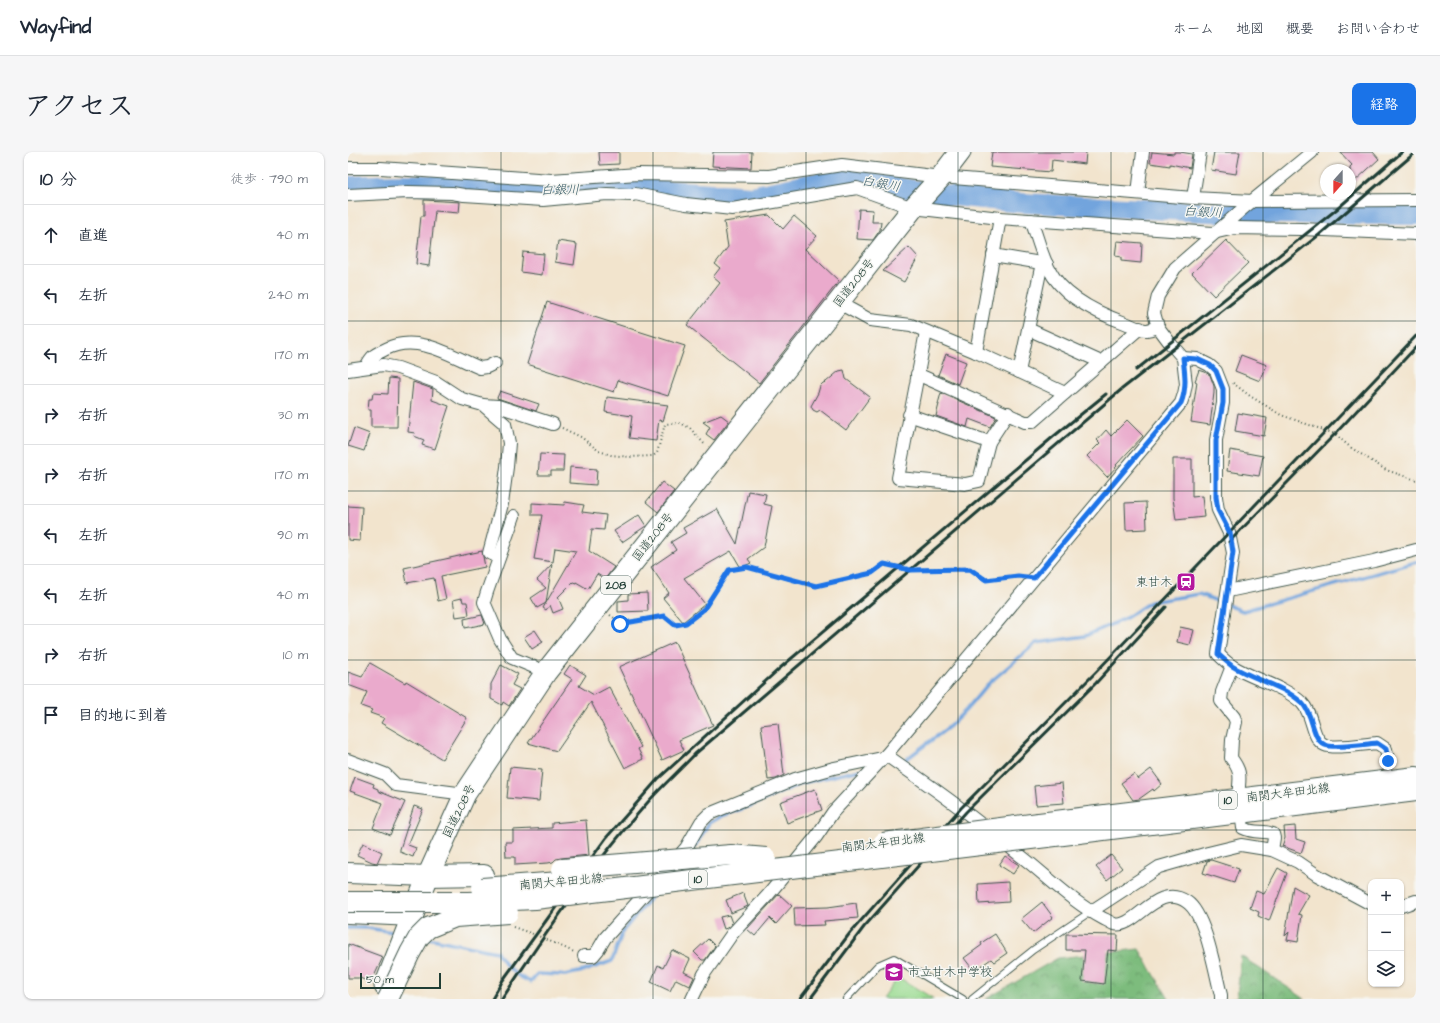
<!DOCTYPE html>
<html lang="ja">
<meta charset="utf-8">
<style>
:root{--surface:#fff;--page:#f6f6f7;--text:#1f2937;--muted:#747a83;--line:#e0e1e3;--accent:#1a73e8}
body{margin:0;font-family:"Architects Daughter","Klee One",sans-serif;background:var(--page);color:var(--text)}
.controls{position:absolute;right:12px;bottom:12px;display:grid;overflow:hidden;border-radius:8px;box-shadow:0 1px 3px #0004}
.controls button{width:36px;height:36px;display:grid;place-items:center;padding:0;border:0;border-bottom:1px solid var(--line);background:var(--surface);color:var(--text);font:20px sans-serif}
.compass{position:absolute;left:972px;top:12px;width:36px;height:36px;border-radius:50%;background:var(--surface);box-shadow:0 1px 3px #0004;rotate:201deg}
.scale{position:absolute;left:12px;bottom:10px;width:81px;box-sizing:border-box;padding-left:4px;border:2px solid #1f3d34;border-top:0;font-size:11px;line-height:14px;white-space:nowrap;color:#1f3d34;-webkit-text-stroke:3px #f6f6f2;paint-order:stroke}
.stop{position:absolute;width:12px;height:12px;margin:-9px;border:3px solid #1a73e8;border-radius:50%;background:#fff}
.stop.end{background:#1a73e8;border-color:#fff;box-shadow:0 1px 4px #0008}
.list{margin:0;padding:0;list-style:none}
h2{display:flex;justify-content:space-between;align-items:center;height:52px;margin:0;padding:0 16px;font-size:17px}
h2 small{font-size:13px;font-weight:400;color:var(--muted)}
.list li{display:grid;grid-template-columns:26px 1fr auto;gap:12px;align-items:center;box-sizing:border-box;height:60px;padding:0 16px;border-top:1px solid var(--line)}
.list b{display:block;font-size:15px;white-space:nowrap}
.list em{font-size:13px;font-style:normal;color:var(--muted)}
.icon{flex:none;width:22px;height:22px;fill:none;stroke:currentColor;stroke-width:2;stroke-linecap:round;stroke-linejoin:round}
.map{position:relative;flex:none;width:1068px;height:847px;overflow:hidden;border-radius:8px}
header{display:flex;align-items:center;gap:24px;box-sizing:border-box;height:56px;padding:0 20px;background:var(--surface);border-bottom:1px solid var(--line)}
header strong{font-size:19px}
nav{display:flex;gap:22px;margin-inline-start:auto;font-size:14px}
.intro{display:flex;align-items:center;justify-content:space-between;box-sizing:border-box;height:96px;padding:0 24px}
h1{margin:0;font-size:28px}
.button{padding:10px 18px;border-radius:8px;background:var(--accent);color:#fff;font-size:14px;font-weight:700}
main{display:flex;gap:24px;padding:0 24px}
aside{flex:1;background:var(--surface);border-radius:8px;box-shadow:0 1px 3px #0004}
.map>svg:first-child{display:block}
</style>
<header>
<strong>Wayfind</strong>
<nav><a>ホーム</a><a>地図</a><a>概要</a><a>お問い合わせ</a></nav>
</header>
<div class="intro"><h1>アクセス</h1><a class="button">経路</a></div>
<main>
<aside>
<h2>10 分<small>徒歩 · 790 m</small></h2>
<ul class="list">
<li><svg class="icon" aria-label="ahead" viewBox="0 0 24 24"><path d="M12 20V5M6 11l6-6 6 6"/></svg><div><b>直進</b></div><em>40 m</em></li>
<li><svg class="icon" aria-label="left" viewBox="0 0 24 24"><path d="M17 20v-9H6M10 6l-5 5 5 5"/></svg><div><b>左折</b></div><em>240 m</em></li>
<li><svg class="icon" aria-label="left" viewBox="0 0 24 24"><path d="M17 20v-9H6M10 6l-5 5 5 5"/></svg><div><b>左折</b></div><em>170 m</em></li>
<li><svg class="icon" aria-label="right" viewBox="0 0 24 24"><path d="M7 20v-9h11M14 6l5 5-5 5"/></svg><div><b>右折</b></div><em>30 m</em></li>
<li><svg class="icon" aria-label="right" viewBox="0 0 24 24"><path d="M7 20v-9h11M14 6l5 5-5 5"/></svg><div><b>右折</b></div><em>170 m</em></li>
<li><svg class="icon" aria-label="left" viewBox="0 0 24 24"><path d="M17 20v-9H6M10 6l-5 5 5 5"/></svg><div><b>左折</b></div><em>90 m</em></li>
<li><svg class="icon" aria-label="left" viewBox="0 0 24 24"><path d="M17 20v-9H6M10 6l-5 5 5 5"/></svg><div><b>左折</b></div><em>40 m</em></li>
<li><svg class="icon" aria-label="right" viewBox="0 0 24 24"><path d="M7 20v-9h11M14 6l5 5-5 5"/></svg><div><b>右折</b></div><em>10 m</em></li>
<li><svg class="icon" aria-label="arrive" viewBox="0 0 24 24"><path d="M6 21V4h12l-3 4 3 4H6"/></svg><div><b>目的地に到着</b></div></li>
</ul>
</aside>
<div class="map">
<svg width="1068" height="847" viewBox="0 0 1068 847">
<defs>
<pattern id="forest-crowns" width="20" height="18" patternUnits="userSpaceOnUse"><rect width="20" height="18" fill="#7dbc7d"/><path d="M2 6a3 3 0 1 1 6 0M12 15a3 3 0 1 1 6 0" fill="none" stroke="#669a67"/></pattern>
</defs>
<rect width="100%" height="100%" fill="#f6f6f2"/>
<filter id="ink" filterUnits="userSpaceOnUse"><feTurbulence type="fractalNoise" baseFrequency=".025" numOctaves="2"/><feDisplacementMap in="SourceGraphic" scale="8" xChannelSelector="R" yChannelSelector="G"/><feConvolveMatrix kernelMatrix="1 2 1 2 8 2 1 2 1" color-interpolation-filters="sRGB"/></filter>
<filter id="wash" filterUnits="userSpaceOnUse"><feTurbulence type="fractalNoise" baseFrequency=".012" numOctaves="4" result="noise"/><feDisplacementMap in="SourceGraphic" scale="16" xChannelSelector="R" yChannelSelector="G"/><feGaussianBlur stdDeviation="0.9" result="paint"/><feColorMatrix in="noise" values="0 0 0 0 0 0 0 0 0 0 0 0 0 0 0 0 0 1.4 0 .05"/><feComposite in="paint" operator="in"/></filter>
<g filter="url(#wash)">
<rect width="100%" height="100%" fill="#f2e4cd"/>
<!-- forest -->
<g fill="url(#forest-crowns)" stroke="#4e7c58">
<polygon points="791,797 821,847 638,847 710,806"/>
<polygon points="893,804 957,847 882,847 889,845"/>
</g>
<!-- garden -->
<polygon fill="#9cdc93" stroke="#5e8c64" points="550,825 586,847 534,847"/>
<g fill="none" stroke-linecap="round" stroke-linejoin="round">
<!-- stream -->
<g stroke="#72a4dd" stroke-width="3.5">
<polyline points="552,610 556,609 602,574 618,558 640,532 688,491 737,484 778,466 802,450 851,442 895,459 1068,410"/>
<polyline points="343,698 349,691 361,671 373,664 402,654 454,631 521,616"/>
<polyline points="0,776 19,776 51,781"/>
<path d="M80,786l69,14c9,15 17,23 34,30l6,-8 28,1 19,-4 28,-10 11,-30 33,-40"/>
</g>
<!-- river -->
<polyline stroke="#72a4dd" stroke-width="20" points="0,34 53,32 129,34 189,40 217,41 265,34 403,44 494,25 595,43 673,51 902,62 1068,63"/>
</g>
<g id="blocks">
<!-- building -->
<g fill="#eaaacc">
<polygon points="251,0 271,0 271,12 252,13"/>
<polygon points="365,0 404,0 403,16 364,14"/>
<polygon points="644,0 738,0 737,12 704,8 703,20 642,15"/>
<polygon points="804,0 826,2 826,0 832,0 844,2 842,16 822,12 822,14 802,11"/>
<polygon points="866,0 892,0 888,22 863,18"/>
<polygon points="992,0 1025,0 1031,7 1007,29 1002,23 1002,15 1004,13"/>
<polygon points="76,48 112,50 111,61 87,59 81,114 68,112 73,64 76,64"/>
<polygon points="511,57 525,58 524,70 533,70 532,78 525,88 509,87"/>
<polygon points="421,63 435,77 446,64 469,84 457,97 491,129 411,231 339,173 372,131 365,125 372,116 367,112 380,95 376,70"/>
<polygon points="878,88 900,111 866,144 844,121"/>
<polygon points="210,89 229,92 226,113 207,110"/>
<polygon points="769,89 794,91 793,111 773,109 773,105 767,104"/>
<polygon points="561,95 570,105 556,130 535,119"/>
<polygon points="175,100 196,102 194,123 173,120"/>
<polygon points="199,150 337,194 320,244 270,228 266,240 179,212"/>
<polygon points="598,202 618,210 610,232 590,223"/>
<polygon points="893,203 919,213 912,229 887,219"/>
<polygon points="496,218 498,227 522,245 498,278 472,258 469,260 465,258 463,254 470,241 472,234 475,231 478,230 491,219"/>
<polygon points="851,218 857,220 862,223 866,234 866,241 862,273 843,270 849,230 847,229"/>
<polygon points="41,226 50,227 49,275 23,275 23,258 20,258 21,247 24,247 25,241 40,242"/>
<polygon points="65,230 85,237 84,248 101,254 87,297 74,293 76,288 66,284 67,281 60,280"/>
<polygon points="152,239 191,252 188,259 149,246"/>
<polygon points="593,241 648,265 642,275 621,267 619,275 588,264 591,252 590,252"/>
<polygon points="259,245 320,253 315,269 311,268 308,289 281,286 284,264 257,260"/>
<polygon points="890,261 919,266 916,284 887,279"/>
<polygon points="373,263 381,269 366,288 358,282 362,275 355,270"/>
<polygon points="779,268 795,284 768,313 769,314 759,325 739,304 752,291 749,288 758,278 763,284"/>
<polygon points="6,276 22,282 16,299 0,294"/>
<polygon points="882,298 915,304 911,324 879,319"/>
<polygon points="192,302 216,303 215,319 203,319 203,323 190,323"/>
<polygon points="825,307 844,307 844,345 854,344 856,365 828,368 825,346"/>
<polygon points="222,315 249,317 248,333 221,331"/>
<polygon points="314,330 326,339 310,360 298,350"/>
<polygon points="400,339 418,342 416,352 424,354 416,395 400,407 403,411 393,416 383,399 336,426 357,452 335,470 315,446 321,441 303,415 328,398 323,390 338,381 335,376 369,357 389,392"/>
<polygon points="217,350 236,353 234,360 258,363 256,378 244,377 241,399 266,415 257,427 249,422 240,437 228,430 228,431 225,430 210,445 215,457 205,461 202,453 198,458 195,456 228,399 207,396 205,410 186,407 194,363 184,363 184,351 216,353"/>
<polygon points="798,350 799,377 778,378 777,351"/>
<polygon points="0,354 14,355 12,389 0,388"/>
<polygon points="291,363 298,374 274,390 266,379"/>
<polygon points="134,399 137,415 93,424 98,447 90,449 86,426 59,431 56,416"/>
<polygon points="204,412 198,451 189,456 183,446 198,436 189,428"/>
<polygon points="299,441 300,459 270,460 270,449 280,448 280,442"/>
<polygon points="114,446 115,450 119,450 121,463 108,465 105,448"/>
<polygon points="134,463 137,472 117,476 116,467"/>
<polygon points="832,475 846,478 842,493 829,490"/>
<polygon points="187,478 195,490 184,497 176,485"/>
<polygon points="327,490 365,573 331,588 336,598 314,608 271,515"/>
<polygon points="22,511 57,531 58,529 119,566 94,607 33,571 36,566 22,561 24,558 13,554 19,540 0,533 0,520 14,525"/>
<polygon points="153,513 170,522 164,533 172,537 161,554 155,550 154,553 143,547 143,532"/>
<polygon points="222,513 238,523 231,534 246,543 261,535 293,595 290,597 295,607 277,616 243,550 209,599 180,591 224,527 216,522"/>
<polygon points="430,571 436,623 428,627 420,628 413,573"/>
<polygon points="162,615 194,618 191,649 159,646"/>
<polygon points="803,617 814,632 806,639 805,637 791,647 785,648 773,631 786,622 790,627"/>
<polygon points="7,625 26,632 25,635 30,637 30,639 57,650 42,683 25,676 35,651 2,639"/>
<polygon points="714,631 716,651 688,653 686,634"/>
<polygon points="467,637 474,658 439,671 432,650"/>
<polygon points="66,654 75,657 60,693 68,696 65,705 52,700 52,697"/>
<polygon points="238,668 241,703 213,706 208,707 205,710 200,711 167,713 167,705 158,705 157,690 165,690 165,678 204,676 204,671"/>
<polygon points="947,674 948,687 957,690 953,701 934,694 937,686 936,675"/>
<polygon points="15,691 34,700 29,711 24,710 9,703"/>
<polygon points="763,703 774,716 759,728 748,715"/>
<polygon points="657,704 671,713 665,722 651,713"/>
<polygon points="863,708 891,717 886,731 855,721 859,709"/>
<polygon points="930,716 939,721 921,769 910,764 911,760 902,756 908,739 916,742"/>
<polygon points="660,730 661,750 631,752 630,732"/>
<polygon points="945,734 961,743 950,762 954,763 950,790 939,788 941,780 937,784"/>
<polygon points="395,741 400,754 383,761 378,748"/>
<polygon points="431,742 444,754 428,772 422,766 407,784 399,777"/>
<polygon points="694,750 705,765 685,781 673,767"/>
<polygon points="508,751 510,766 476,769 477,773 447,774 446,756 480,755"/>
<polygon points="381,763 384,771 379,776 376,777 372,765"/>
<polygon points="647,782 659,801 646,810 643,807 626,819 616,806 634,793 633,791"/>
<polygon points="718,782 770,783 769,799 760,798 756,832 734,829 737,798 718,798"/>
<polygon points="360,787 367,794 357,808 354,808 346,800"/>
<polygon points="0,792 35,805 23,831 12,826 0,826"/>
<polygon points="324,798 342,807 336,820 346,825 342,834 328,827 322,839 303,830 310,813 315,816"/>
</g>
</g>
</g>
<g filter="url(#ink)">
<use href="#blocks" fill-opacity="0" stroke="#3f564b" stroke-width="1"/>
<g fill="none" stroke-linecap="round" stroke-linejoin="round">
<defs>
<g id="service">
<polyline points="498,847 530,813 546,806 615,847"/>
<polyline points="624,847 685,798 742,760"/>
</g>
<g id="minor">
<polyline points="0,16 33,16 203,28 290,22 421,24 494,13 593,25 845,46 905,49 1068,48"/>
<polyline points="790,41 795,0"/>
<polyline points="0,43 60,40 104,41 116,43 195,48 259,42 284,43 287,42 338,52 384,57 509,36 565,56 652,66 865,81 887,76 953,77 1068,82"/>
<polyline points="845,46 852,0"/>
<path d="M683,68c6,16 10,34 18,49 14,28 48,44 76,54 6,2 14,7 21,7 3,0 8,-2 12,-3"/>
<polyline points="645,103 699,112"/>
<polyline points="491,151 522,168 563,173 628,200 717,241"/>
<polyline points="680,177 753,210"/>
<polyline points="578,180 550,326 617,332 631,329 641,290 660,261"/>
<polyline points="628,200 652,66"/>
<path d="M835,206l14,1 12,6 7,6 7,18v14l-7,37v57l2,13 11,23 4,20 -15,101c4,4 9,9 14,12 22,14 51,19 70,37 12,12 9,36 23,42 9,4 41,-1 52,-2l9,6 2,12"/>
<path d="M18,215c6,-12 8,-12 20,-18 31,-16 66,7 94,19l7,-1 8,-4"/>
<polyline points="0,218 35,213 50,216 88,230 114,247 135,253 150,254 205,272"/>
<polyline points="671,220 694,111"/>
<polyline points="569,222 677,270 684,270 792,176"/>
<polyline points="135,253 157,272 161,291 159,315 154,352 141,401 151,405"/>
<polyline points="561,263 641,290"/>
<polyline points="166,364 139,440 136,450 152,487 164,506 198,520"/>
<polyline points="880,439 1026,409 1068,398"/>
<path d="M884,514l-10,26 -1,9 13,16 2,5 -4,18 -1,18c14,18 6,22 8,42 1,9 3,19 4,28 12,6 20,2 30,6l1,4 -2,12"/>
<path d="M538,603c24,17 49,34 74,53 24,18 47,37 71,56 23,19 46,41 73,55 3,1 7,4 10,5 21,6 43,-43 73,-22 19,13 28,70 34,93v4"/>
<polyline points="0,608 37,622 48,633 117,642"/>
<polyline points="1053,754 1068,749"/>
<polyline points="742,760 811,715 860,701 893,693 924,698 950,710 969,723 1023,752"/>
<polyline points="236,804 245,804 250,798 257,786 338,696 353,670 361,662 447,627 486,616 534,606"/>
<polyline points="344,847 356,822 384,782 420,743 468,685 485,660 538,603 833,251 836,242 838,232 835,206 822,191 810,175 806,161 810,144 827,116 898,54 964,0"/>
</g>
<g id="primary">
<polyline points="691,671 1068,625"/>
<polyline points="699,685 1068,639"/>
<polyline points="0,721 80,724 136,723"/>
<polyline points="0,761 65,764"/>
</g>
<polyline id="trunk" points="37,834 80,724 117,642 198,520 565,56 593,25 612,0"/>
</defs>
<!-- service casing -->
<use href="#service" stroke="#3f564b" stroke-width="8"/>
<!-- minor casing -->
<use href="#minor" stroke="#3f564b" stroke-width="14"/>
<!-- primary casing -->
<use href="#primary" stroke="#3f564b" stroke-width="22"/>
<!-- trunk casing -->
<use href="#trunk" stroke="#3f564b" stroke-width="23"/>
<!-- path -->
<g stroke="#3f564b" stroke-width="2" stroke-dasharray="1 3" stroke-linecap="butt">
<polyline points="885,231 902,244 933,263 987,282 1002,295 1038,318 1068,328"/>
<polyline points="214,276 233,285 251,299 263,303 282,305 305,304 309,301 317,272 332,271 342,276 358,294"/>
<polyline points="262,463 273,471 316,464 327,473 338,471 356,457 381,418 399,415 468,434 524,421 536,413 562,417 622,417 638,427 673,424"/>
<polyline points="165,775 188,783 226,800"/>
</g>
<!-- service -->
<use href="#service" stroke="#fff" stroke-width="6"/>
<!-- minor -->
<use href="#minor" stroke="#fff" stroke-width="12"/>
<!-- primary -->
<use href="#primary" stroke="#fff" stroke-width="20"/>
<!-- trunk -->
<use href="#trunk" stroke="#fff" stroke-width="21"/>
<!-- rail -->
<g stroke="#1f3d34" stroke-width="3">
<polyline points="788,218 989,57 1054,0"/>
<polyline points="881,390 987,282 1068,195"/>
<polyline points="144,847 155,828 258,686 310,627 431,517 705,285 758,242"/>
<path d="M154,847c45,-68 92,-136 146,-197 15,-17 32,-32 47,-48l427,-365 197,-154 97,-83"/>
<polyline points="452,847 502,781 613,656 748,520 1068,184"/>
<polyline points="462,847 516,775 618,660 748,531 818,455"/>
</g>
<defs>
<g id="primary-bridge">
<polyline points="535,691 691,671"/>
<polyline points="214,717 383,703 418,706"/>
<polyline points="134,736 238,728"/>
<polyline points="0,750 121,750 187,747 699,685"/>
<polyline points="40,847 62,801 71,785 80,776 107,765 160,761"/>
</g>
</defs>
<!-- primary-bridge casing -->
<use href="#primary-bridge" stroke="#3f564b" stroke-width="22" stroke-linecap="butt"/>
<!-- primary-bridge -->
<use href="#primary-bridge" stroke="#fff" stroke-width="20"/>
</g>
</g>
<g fill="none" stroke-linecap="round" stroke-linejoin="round" filter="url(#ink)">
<!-- route -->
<path stroke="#1a73e8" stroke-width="5" d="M272,472l44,-8 11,9 11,-2 18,-14 25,-39 18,-3 69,19 56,-13 12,-9 26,6 60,-1 16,11 32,-4 16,2 147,-175c6,-15 4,-29 2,-45l14,1 13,6 6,6 7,18v14l-7,37v57l2,13 12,23 3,19 -15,102c4,4 9,8 14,12 22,14 51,19 70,37 12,12 9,35 23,42 9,4 41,-1 52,-2l9,6 2,12"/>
</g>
<!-- grid -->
<path fill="none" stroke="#1f3d34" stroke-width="1" stroke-opacity="0.55" d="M153,0v847M305,0v847M458,0v847M610,0v847M763,0v847M915,0v847M0,169h1068M0,339h1068M0,508h1068M0,678h1068"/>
<!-- icons -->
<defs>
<symbol id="station-square" viewBox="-11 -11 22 22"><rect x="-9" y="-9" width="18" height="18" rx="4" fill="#b5179e" stroke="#f6f6f2"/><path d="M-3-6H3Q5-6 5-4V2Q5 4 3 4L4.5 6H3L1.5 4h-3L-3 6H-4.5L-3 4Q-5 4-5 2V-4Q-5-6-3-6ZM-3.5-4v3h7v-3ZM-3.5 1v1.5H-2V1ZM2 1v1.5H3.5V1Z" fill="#fff"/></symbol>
<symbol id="school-square" viewBox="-11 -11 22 22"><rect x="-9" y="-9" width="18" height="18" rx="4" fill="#b5179e" stroke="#f6f6f2"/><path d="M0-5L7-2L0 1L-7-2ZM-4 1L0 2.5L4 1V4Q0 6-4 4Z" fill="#fff"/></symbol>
</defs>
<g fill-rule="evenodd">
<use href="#station-square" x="827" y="419" width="22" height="22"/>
<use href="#school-square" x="535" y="809" width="22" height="22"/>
</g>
<g text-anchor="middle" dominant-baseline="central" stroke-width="3" stroke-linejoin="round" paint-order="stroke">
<!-- shield labels -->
<g fill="#f6f6f2" stroke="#60746d" stroke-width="1">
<rect x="253" y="424" width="30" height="18" rx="3"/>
<rect x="871" y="639" width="18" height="18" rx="3"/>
<rect x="341" y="718" width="18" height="18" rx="3"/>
</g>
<g font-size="11" font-weight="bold" fill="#1f3d34">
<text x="268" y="433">208</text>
<text x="880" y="648">10</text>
<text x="350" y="727">10</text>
</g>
<!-- street labels -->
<g font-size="12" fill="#1f3d34" stroke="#f6f6f2">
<text transform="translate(506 131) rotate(-52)">国道208号</text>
<text transform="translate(305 385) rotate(-52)">国道208号</text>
<text transform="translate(940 641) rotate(-7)">南関大牟田北線</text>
<text transform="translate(111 659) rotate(-64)">国道208号</text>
<text transform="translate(535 691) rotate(-7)">南関大牟田北線</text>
<text transform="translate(213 730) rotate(-5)">南関大牟田北線</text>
</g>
<!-- poi labels -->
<g font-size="12" fill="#1f3d34" stroke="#f6f6f2" text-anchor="end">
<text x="824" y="430">東甘木</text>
<text x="560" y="820" text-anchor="start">市立甘木中学校</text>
</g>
<!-- water labels -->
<g font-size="13" font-style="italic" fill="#385c67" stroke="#f6f6f2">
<text transform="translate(533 32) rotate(10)">白銀川</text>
<text transform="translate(212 38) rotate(-1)">白銀川</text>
<text transform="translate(855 60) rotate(3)">白銀川</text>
</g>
</g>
</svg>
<div class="controls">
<button>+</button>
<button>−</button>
<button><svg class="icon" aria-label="layers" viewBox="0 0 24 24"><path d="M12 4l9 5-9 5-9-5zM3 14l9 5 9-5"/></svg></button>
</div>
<svg class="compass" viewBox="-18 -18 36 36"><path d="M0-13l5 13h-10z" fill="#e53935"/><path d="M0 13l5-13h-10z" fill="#747a83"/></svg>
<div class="scale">50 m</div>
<div class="stop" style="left:272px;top:472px"></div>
<div class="stop end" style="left:1040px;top:609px"></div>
</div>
</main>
